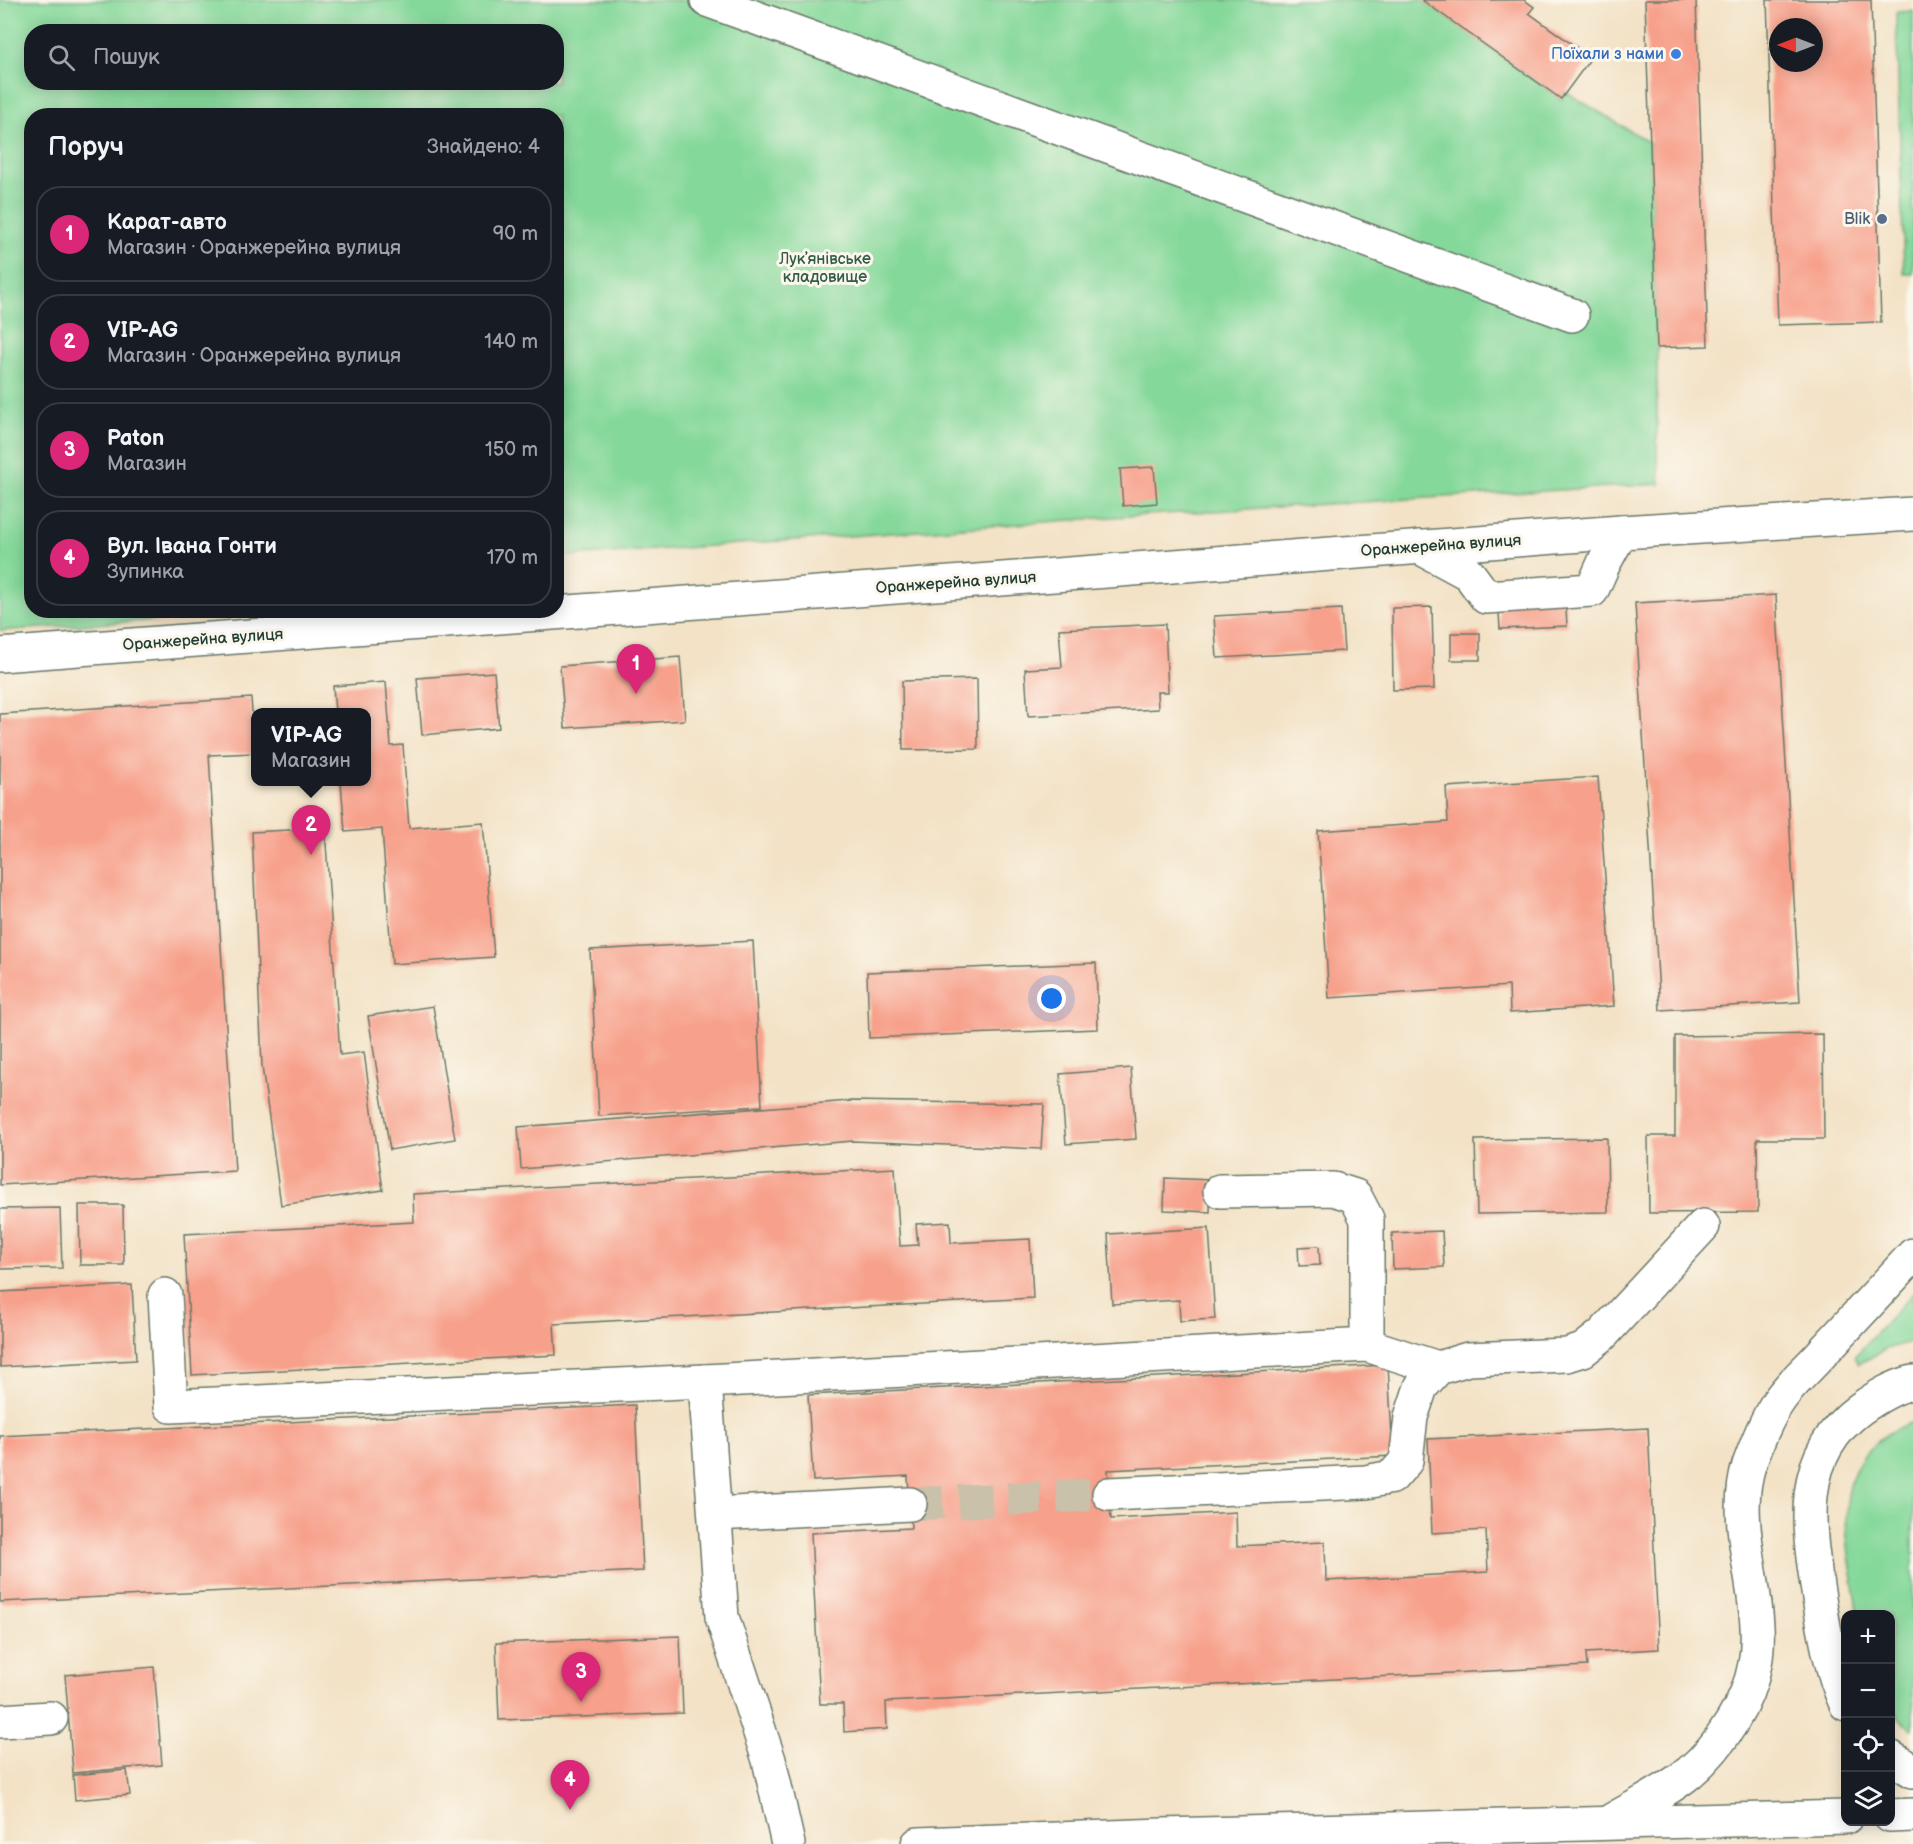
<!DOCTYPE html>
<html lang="uk">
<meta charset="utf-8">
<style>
:root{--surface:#171b24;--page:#242831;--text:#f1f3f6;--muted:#9ea1a6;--line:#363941;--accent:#db2777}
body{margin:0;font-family:"Balsamiq Sans",sans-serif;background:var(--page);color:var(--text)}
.controls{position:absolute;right:18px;bottom:18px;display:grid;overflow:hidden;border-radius:12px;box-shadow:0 3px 15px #0003}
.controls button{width:54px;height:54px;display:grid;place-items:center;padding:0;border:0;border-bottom:2px solid var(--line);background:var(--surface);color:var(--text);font:30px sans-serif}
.compass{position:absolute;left:1769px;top:18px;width:54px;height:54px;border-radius:50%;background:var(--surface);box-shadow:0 3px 15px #0003;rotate:270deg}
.you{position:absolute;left:1052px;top:999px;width:21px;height:21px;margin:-15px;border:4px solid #fff;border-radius:50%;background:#1a73e8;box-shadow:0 0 0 9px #1a73e833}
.badge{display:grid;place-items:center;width:39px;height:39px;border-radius:50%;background:var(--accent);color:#fff;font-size:20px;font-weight:700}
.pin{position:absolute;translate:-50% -50px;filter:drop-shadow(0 2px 3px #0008)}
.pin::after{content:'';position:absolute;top:32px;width:21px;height:18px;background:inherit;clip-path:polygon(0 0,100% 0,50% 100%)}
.popup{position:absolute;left:251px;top:708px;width:120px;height:78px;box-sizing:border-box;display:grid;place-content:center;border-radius:12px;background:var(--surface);filter:drop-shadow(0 2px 4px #0005);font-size:20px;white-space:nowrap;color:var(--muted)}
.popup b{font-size:22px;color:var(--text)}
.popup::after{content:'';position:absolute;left:50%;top:100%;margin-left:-12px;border:12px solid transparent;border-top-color:var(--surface)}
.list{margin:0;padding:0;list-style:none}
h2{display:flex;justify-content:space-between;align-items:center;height:78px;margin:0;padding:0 24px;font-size:26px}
h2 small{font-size:20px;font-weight:400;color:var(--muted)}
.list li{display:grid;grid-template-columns:39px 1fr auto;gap:18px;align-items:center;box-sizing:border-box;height:96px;margin:0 12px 12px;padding:0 12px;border:2px solid var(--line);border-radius:24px}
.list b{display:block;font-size:22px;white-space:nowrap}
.list p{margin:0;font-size:20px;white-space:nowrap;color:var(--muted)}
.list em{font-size:20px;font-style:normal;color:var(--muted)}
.icon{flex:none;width:33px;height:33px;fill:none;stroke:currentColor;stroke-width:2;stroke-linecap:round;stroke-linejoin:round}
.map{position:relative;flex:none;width:1913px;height:1844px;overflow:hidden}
.search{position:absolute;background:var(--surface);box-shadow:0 3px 15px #0003;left:24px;top:24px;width:540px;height:66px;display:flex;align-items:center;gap:15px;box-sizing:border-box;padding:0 21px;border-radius:24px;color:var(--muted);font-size:22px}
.panel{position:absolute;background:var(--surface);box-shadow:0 3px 15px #0003;left:24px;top:108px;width:540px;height:510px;border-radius:24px}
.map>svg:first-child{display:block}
</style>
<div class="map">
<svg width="1913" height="1844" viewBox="0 0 1913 1844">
<rect width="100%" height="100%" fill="#fbf7ec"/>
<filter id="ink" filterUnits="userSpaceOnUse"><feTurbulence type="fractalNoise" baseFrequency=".0167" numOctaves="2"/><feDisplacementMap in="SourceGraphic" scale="12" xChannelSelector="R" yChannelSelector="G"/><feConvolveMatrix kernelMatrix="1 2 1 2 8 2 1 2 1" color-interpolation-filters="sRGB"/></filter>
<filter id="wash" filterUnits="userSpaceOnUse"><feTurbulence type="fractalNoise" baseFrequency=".008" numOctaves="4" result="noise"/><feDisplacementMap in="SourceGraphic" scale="24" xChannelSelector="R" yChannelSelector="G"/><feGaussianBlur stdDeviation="1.35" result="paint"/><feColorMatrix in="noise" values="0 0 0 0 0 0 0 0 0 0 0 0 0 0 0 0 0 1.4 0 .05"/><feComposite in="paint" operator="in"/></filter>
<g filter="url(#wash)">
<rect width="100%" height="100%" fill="#f3e2c6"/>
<!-- green -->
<g fill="#84d89a" stroke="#528a67" stroke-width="1.5" fill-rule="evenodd">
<path d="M0,0h1422l139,99 5,-7 84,51 7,205v104l3,32 -546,33 -557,40 -1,-441h-524v494h175v6l-207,15zM32,32h524v50h-524z"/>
<polygon points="1913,11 1913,274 1904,274 1896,12"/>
<polygon points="1913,1293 1913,1341 1886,1349 1859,1364 1854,1357"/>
<path d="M1913,1422v308l-13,-11 -9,-14 -1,-91h-31c-12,-72 -38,-161 54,-192z"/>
</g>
<g id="blocks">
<!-- building -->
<g fill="#f7a08b" fill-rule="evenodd">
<polygon points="1422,0 1524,0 1534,7 1529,13 1591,58 1561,99"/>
<polygon points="1645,0 1696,0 1708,346 1657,348"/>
<path d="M1767,0h104l10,322 -103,3zM1778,27h36v36h-36z"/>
<polygon points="1154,467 1157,503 1123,506 1120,469"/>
<polygon points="1564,577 1567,626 1500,629 1497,580"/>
<polygon points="1776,595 1800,1002 1660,1010 1635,603"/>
<polygon points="1432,607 1434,689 1393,690 1392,608"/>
<polygon points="1341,609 1344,651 1217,658 1214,616"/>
<polygon points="1165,624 1168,692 1157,692 1158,709 1028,716 1025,669 1062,667 1059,629"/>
<rect x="1451" y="633" width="29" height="27"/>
<polygon points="680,657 685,720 565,728 560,666"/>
<polygon points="494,672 499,728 422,735 417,678"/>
<polygon points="977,679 978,749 903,750 902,681"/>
<polygon points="386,682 391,746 403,745 409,828 483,822 494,957 392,964 382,829 345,832 341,782 366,782 366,712 335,712 333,686"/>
<polygon points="251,698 255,753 209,755 235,1171 0,1185 0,714"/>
<polygon points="1598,777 1614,1006 1510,1013 1509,986 1329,998 1318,831 1448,822 1446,787"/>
<polygon points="325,828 340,1055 364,1052 383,1190 281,1205 262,1066 252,832"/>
<polygon points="753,941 762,1106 599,1116 590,950"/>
<polygon points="1096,963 1098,1029 869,1038 867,972"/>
<polygon points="433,1006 455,1139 390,1150 368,1016"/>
<polygon points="1823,1034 1824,1139 1757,1139 1758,1212 1649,1213 1648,1136 1675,1136 1675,1036"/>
<polygon points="1131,1068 1136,1139 1066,1144 1060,1074"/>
<polygon points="849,1101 1044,1104 1041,1149 853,1141 521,1169 518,1127"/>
<polygon points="1607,1138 1608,1212 1477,1214 1475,1140"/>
<polygon points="895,1168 900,1246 918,1245 916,1224 950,1222 951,1243 1030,1239 1033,1298 554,1324 556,1355 192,1375 184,1234 414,1222 413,1194"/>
<polygon points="1165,1178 1211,1180 1210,1212 1164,1210"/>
<polygon points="79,1205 123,1205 124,1265 80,1265"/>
<polygon points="60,1208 62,1268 0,1269 0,1209"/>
<polygon points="1209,1228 1215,1319 1180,1321 1179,1300 1112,1304 1108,1234"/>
<polygon points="1442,1231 1444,1267 1393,1269 1392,1233"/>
<polygon points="1319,1246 1320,1265 1299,1266 1298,1247"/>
<polygon points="132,1285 136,1360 0,1367 0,1292"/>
<polygon points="1388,1365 1393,1456 1108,1470 1111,1519 1236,1512 1237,1546 1325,1542 1326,1581 1488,1572 1486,1530 1432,1533 1428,1439 1648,1428 1659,1649 1586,1653 1587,1666 886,1702 887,1729 844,1732 843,1704 820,1704 811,1533 911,1528 908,1476 813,1481 808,1395"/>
<polygon points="635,1405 643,1571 0,1602 0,1436"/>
<polygon points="680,1636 683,1713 499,1720 496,1643"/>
<polygon points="154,1667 162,1765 73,1773 65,1675"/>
<polygon points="127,1770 130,1795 75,1800 73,1775"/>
</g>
</g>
</g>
<g filter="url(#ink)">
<use href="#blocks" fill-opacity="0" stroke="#697767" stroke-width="1.5"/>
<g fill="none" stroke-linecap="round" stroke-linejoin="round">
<!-- minor-tunnel -->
<polyline stroke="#c9c1a9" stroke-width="33" stroke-dasharray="33 16" stroke-linecap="butt" points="910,1504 1109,1494"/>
<defs>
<g id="minor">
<polyline points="707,0 1572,315"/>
<polyline points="1419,547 1469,574 1486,597 1592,590 1604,563 1621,532"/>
<polyline points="0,655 1621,532 1913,514"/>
<polyline points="1220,1191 1333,1189 1355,1196 1367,1219 1367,1345 1438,1368"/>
<polyline points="165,1295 171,1406 705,1381 1367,1345"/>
<polyline points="705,1381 722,1617 769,1760 788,1844"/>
<polyline points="1109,1494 1366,1482 1392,1477 1406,1461 1411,1417 1421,1387 1438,1368 1468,1359 1567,1355 1583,1350 1602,1335 1703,1226"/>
<polyline points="715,1514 910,1504"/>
<polyline points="0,1721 51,1718"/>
</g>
<g id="major">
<path d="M1846,1704c-15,-33 -21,-70 -27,-106 -11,-70 -24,-141 41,-189 17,-12 33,-22 53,-27"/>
<polyline points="1890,1757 1913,1771"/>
<polyline points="1890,1816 1913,1815"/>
<path d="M1612,1820c26,-15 55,-29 78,-48 30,-26 58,-68 65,-108 5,-26 1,-55 -3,-81 -6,-38 -15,-80 -3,-118 8,-22 17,-46 31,-66 12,-17 29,-31 43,-47 30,-32 60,-64 90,-97"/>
<polyline points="918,1844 1162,1835 1846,1817"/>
</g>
</defs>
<!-- minor casing -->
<use href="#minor" stroke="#697767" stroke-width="36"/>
<!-- major casing -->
<use href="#major" stroke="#697767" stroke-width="36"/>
<!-- minor -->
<use href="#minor" stroke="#fff" stroke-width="33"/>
<!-- major -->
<use href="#major" stroke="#fff" stroke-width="33"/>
</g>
</g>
<!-- markers -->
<circle fill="#3f7fe0" stroke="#fbf7ec" stroke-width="2" cx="1676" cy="54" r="6"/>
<circle fill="#5c6f8a" stroke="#fbf7ec" stroke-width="2" cx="1882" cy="219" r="6"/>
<g text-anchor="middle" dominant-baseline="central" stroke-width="6" stroke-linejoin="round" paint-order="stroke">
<!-- shop labels -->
<g font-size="16" fill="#366cbe" stroke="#fbf7ec" text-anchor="end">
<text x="1664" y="54">Поїхали з нами</text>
</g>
<!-- service labels -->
<g font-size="16" fill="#4e5e75" stroke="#fbf7ec" text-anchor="end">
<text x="1870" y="219">Blik</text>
</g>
<!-- park labels -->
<g font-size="16" fill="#335c48" stroke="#fbf7ec">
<text x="825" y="259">Лукʼянівське<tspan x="825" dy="18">кладовище</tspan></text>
</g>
<!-- street labels -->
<g font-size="16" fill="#1f3d34" stroke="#fbf7ec">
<text transform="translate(1441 546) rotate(-4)">Оранжерейна вулиця</text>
<text transform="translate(956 583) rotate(-4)">Оранжерейна вулиця</text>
<text transform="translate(203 640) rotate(-4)">Оранжерейна вулиця</text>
</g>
</g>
</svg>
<div class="controls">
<button>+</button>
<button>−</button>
<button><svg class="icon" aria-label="locate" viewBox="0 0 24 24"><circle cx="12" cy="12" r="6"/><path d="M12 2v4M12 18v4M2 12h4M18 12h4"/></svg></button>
<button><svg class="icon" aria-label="layers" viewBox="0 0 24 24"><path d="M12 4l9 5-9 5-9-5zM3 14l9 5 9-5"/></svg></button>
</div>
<svg class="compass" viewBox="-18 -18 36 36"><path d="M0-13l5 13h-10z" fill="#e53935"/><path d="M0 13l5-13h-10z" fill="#9ea1a6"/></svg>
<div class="you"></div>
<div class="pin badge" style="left:636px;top:694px">1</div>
<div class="pin badge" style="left:311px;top:855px">2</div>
<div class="popup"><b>VIP-AG</b>Магазин</div>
<div class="pin badge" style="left:581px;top:1702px">3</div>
<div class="pin badge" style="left:570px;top:1810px">4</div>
<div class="search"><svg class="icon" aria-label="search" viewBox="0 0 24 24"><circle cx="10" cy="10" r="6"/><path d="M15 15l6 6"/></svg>Пошук</div>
<section class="panel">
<h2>Поруч<small>Знайдено: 4</small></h2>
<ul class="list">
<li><span class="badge">1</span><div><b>Карат-авто</b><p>Магазин · Оранжерейна вулиця</p></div><em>90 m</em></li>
<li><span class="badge">2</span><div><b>VIP-AG</b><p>Магазин · Оранжерейна вулиця</p></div><em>140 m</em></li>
<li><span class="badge">3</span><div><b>Paton</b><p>Магазин</p></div><em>150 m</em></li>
<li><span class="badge">4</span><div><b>Вул. Івана Гонти</b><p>Зупинка</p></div><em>170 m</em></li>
</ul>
</section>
</div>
